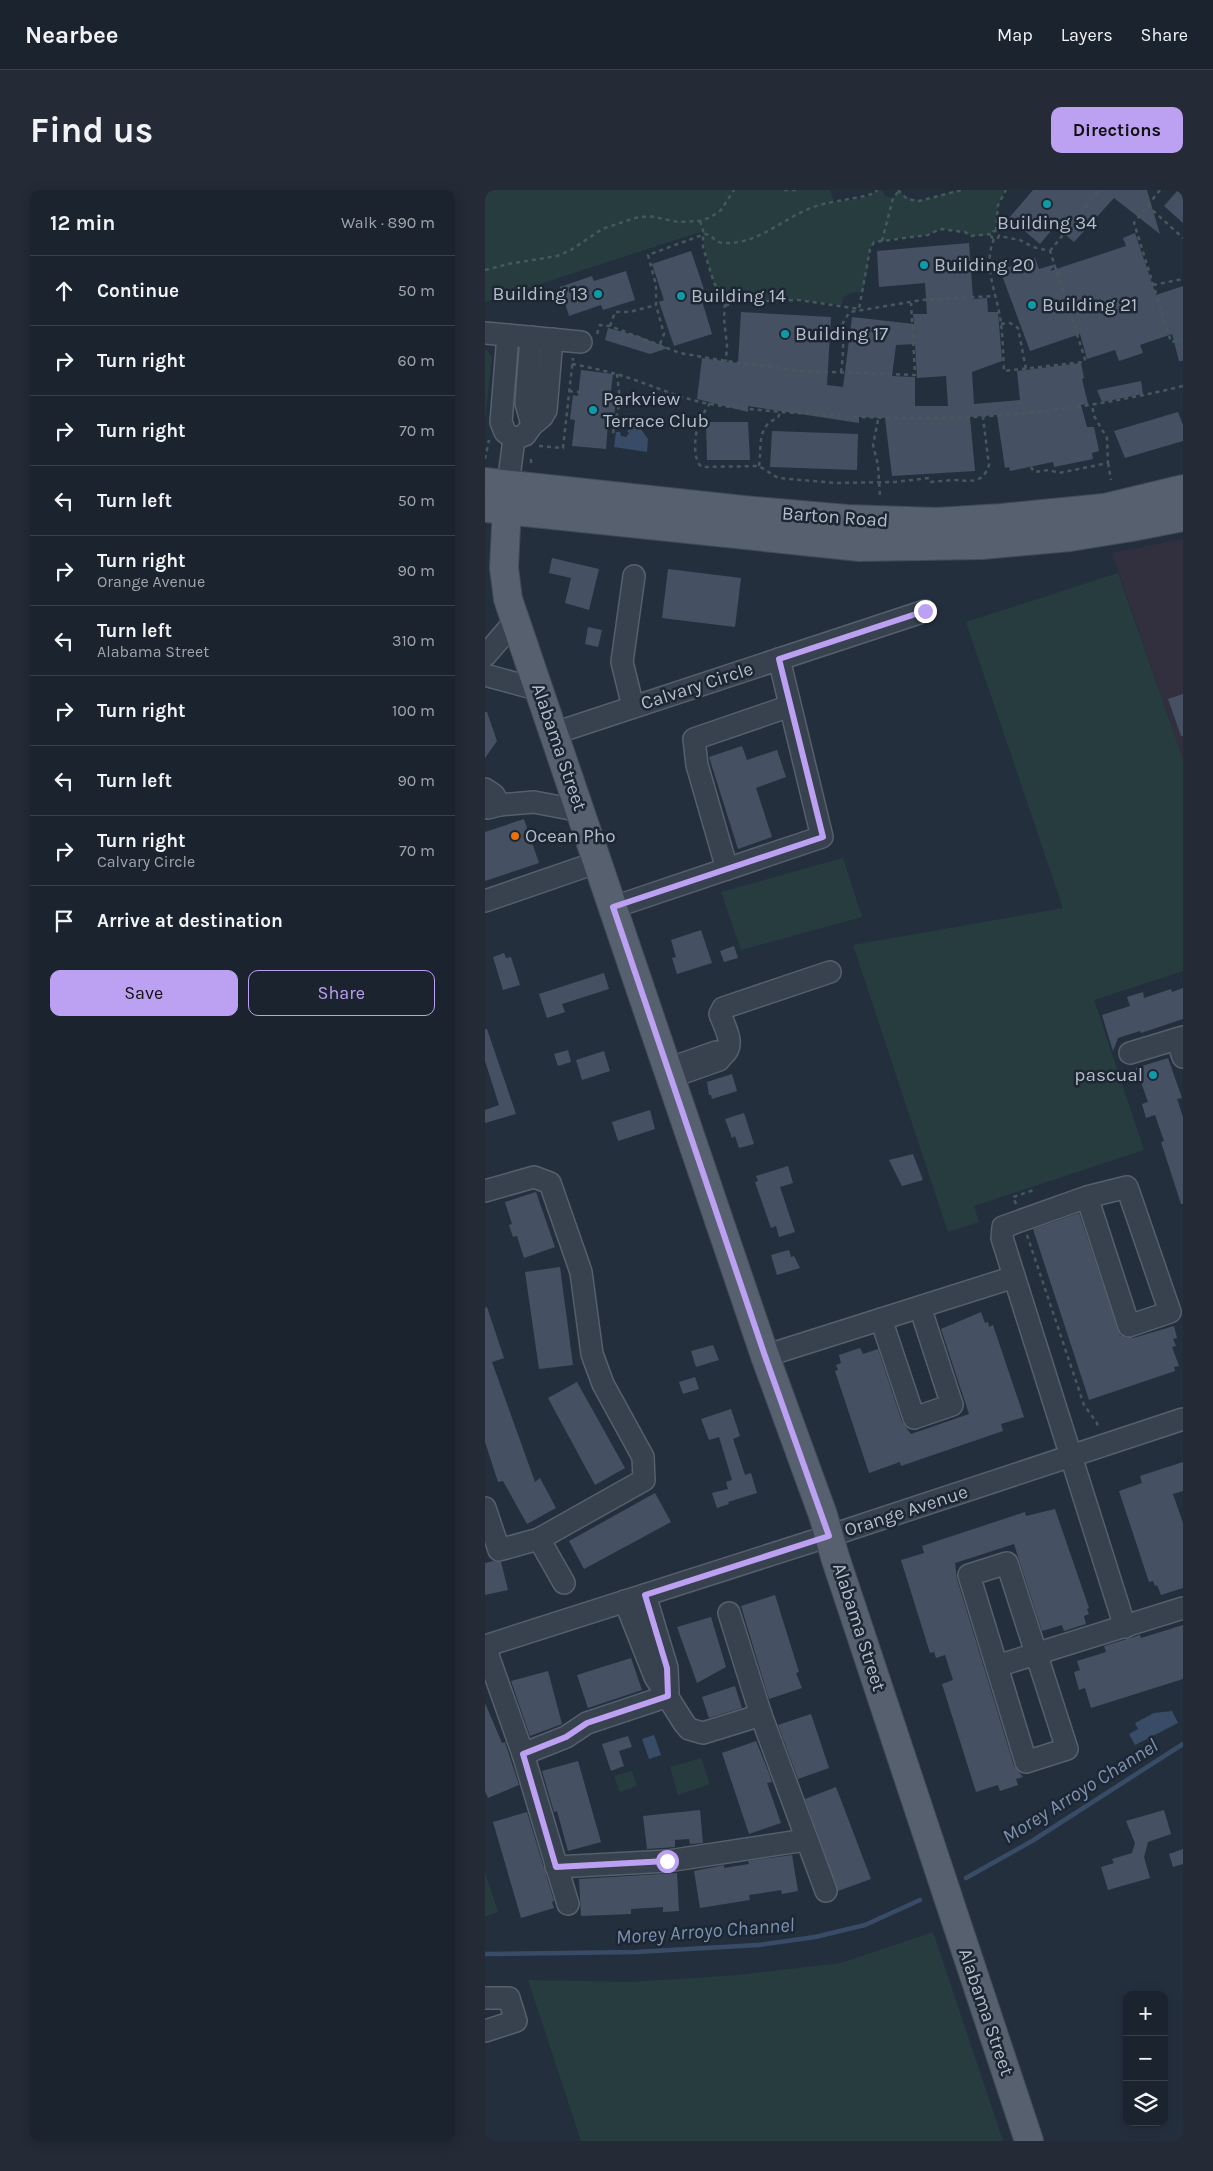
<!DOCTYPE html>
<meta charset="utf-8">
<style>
:root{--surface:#1b232e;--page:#242b36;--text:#f1f3f6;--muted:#a0a4aa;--line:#39404a;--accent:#bca0f2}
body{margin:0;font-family:Karla,sans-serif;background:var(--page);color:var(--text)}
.controls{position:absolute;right:15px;bottom:15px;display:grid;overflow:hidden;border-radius:10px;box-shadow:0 2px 12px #0003}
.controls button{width:45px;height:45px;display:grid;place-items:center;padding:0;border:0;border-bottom:1px solid var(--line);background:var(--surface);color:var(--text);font:25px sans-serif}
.stop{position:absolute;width:15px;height:15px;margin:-11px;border:4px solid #bca0f2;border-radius:50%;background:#fff}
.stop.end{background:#bca0f2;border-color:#fff;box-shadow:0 1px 5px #0008}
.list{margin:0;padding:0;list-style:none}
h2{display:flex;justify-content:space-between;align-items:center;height:65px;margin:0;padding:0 20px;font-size:21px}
h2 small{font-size:16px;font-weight:400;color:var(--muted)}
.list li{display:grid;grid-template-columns:32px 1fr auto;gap:15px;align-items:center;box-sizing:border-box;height:70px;padding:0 20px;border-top:1px solid var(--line)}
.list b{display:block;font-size:19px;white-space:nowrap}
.list p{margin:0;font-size:16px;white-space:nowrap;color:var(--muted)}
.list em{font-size:16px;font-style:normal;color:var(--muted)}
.actions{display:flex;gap:10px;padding:15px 20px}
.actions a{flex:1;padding:11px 0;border:1px solid var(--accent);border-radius:10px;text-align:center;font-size:18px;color:var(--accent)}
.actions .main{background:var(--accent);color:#111}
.icon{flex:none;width:28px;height:28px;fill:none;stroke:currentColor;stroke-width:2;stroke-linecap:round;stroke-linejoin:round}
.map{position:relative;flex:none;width:698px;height:1951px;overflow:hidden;border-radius:10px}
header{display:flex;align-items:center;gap:30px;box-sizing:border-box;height:70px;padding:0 25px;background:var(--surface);border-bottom:1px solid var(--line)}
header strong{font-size:24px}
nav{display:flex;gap:28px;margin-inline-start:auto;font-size:18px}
.intro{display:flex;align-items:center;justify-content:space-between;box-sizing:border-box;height:120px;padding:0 30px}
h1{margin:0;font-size:35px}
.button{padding:12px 22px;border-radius:10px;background:var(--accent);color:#111;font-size:18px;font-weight:700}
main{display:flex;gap:30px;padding:0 30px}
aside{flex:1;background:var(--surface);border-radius:10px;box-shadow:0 2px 12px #0003}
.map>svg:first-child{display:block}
</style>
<header>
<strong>Nearbee</strong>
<nav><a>Map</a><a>Layers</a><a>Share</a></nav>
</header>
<div class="intro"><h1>Find us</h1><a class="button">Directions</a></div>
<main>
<aside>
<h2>12 min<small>Walk · 890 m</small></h2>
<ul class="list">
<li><svg class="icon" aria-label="ahead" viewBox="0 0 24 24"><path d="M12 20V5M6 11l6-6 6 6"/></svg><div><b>Continue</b></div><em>50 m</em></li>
<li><svg class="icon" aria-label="right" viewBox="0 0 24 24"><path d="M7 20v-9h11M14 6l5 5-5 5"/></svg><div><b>Turn right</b></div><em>60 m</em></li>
<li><svg class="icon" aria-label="right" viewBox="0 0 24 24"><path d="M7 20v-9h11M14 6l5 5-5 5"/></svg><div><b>Turn right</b></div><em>70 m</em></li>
<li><svg class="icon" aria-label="left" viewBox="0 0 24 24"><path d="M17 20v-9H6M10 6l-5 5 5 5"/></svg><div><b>Turn left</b></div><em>50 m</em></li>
<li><svg class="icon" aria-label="right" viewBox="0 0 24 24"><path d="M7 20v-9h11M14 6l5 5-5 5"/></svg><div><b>Turn right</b><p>Orange Avenue</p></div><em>90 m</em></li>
<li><svg class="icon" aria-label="left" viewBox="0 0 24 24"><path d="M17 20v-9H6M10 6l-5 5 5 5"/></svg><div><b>Turn left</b><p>Alabama Street</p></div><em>310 m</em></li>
<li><svg class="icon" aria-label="right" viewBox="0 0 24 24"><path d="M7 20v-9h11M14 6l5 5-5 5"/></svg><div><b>Turn right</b></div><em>100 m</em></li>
<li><svg class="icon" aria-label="left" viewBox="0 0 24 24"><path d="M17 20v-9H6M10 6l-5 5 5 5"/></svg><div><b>Turn left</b></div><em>90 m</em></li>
<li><svg class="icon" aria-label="right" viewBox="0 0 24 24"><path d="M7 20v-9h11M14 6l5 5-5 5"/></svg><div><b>Turn right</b><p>Calvary Circle</p></div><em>70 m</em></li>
<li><svg class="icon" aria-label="arrive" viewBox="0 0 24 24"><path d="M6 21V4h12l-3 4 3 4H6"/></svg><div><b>Arrive at destination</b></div></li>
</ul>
<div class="actions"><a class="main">Save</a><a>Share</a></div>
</aside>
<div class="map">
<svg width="698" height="1951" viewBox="0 0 698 1951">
<rect width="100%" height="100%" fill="#242f3e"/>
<!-- medical -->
<polygon fill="#32303f" points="698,349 698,569 627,363"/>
<!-- green -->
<g fill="#263c3f">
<path d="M0,0h345l4,12c12,-2 36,-2 43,-12h5l3,6 8,2 6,-7c21,20 40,1 63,-1 15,0 30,0 44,0l-8,15 -2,26 -13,5h-12l-6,-4 -25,-3 -12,6 -54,7 -4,7 -7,44 -9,-1 -11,5 -1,8 -43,-5 -66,2 -7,4c-1,-9 -7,-14 -11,-21 -5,-11 -13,-43 -12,-54l-218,71z"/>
<polygon points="0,158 7,167 0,230"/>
<polygon points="633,383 698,569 698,781 609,810 659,960 489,1016 494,1032 463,1042 368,755 578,718 481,432"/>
<polygon points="358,668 377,727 256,760 236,702"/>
<polygon points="216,1568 225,1594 193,1605 185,1577"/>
<polygon points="147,1581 152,1596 135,1602 129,1586"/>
<polygon points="0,1682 13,1722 0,1727"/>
<polygon points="448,1742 518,1951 96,1951 43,1790 146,1792 254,1785 356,1773"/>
</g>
<!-- water -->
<g fill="#394c67">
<polygon points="152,234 163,249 162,262 129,257 131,242 135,242 136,246 141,247 144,243 142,241"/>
<polygon points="687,1521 693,1533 650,1555 644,1544 653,1539 650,1533 669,1523"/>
<polygon points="169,1545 176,1565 164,1569 157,1549"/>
</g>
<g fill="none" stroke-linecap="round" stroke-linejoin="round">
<!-- stream -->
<g stroke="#394c67" stroke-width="4.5">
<polyline points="481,1688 547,1651 698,1554"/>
<polyline points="0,1764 151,1762 273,1755 330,1747 380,1735 435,1710"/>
</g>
</g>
<!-- building -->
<g fill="#455162" fill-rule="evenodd">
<polygon points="548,0 662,0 675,44 629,8 589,52 570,36 555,54 524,28"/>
<polygon points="693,0 698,0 698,33 679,16"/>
<polygon points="650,43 671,105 698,96 698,171 694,171 687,144 655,155 658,163 634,171 630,160 602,169 595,144 545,161 515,80 550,68 554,79 571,74 565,81 641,56 638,48"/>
<path d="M484,53l4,56 14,-1 1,14h10l4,49 -30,11 2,32 46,-4 -3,-29 64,-8 3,15 -2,1 6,25 -7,1 6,22h7l5,24 -7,2 1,6 -39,8 -1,-5 -43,9 -1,-4 -4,1 -8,-53 -27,2 5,54 -83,5 -7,-58 -26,-1v6l-111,-17v6l-51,-13 5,-41 36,5 3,-51 90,5 -4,68 16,2 9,-70 62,7 -1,-10h14l-2,-31 -46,4 -2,-36zM430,154l2,34 29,-2 2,30h-33v-29l-23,-1 4,-31z"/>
<polygon points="206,61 219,99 214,101 227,144 189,156 174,112 179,110 167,74"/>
<polygon points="141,81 150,110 118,120 116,115 84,126 75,97 107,86 109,91"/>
<polygon points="123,138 153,146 183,158 165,164 120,150"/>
<polygon points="96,180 128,184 125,210 131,210 128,234 123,233 121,259 87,256 90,230 85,229 88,205 93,206"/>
<polygon points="656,191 658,204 617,212 612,200"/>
<polygon points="693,222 698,235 698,251 640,268 629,241"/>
<polygon points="221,232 263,232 265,270 222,270"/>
<polygon points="287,241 373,244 372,280 285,277"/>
<polygon points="67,368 114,379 104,420 80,413 86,388 64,383"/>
<polygon points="183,379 256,388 250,437 177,428"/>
<polygon points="103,437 117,440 113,457 100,454"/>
<polygon points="698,504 698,546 696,546 683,509"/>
<polygon points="0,522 2,522 12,551 0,568"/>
<polygon points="257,556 262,570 292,560 301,587 271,598 287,647 253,659 224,567"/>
<polygon points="39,629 54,673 0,691 0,642"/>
<polygon points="216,740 227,773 192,784 187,768 191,767 186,750"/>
<polygon points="249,756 253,768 239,772 235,761"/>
<polygon points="19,763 21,768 26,767 35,795 18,800 8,767"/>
<polygon points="119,783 124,799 77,814 80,822 62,828 54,804"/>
<polygon points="698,798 698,829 656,843 655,841 633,848 628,861 617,825 645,816 642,807 658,802 659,808 686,799 687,802"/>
<polygon points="0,839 2,839 31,924 0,933 0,920 14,915 0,871"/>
<polygon points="83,860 86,872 73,876 69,864"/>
<polygon points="119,861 125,881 97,890 91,870"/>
<polygon points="683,868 697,908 692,909 698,927 698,1014 696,1014 676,952 679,951 670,925 661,928 657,914 663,912 651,878"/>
<polygon points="247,884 252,901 227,909 226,905 224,905 222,892"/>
<polygon points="165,920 170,939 133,951 127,932"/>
<polygon points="259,923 269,954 254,958 250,946 247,948 240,929"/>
<polygon points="428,964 438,990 417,996 404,970"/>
<polygon points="303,976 308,993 295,997 310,1042 294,1047 291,1036 286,1038 270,992 273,991 271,986"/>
<polygon points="51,1002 70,1057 39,1068 32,1046 28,1047 24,1035 27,1034 20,1012"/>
<polygon points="594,1023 635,1145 641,1148 648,1148 689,1136 692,1148 688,1149 691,1156 687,1157 694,1176 689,1177 690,1181 604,1210 548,1039"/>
<polygon points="304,1060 306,1067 309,1066 315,1078 292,1085 286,1065"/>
<polygon points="75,1077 88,1175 54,1179 40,1082"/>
<polygon points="2,1117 19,1168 7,1172 50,1292 55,1288 71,1318 42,1334 18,1291 13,1292 0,1252 0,1118"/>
<polygon points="496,1122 500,1133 503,1132 504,1137 508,1135 539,1227 516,1234 518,1241 416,1276 415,1272 384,1283 350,1181 353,1180 351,1175 356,1173 354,1165 375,1158 378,1164 393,1159 417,1232 426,1244 484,1224 456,1139"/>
<polygon points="228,1155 234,1170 211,1177 206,1161"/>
<polygon points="210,1187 214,1199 198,1204 194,1192"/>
<polygon points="92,1192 140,1278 110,1295 63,1208"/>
<polygon points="246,1219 255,1246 248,1249 260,1285 266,1283 272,1303 243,1312 244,1314 232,1318 227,1303 243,1299 241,1292 247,1290 234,1247 224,1250 216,1229"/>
<polygon points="698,1272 698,1301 688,1304 698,1333 698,1398 676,1405 672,1395 670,1396 668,1391 664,1392 634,1301 657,1293 655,1286"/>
<polygon points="170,1303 186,1332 99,1379 84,1351"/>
<polygon points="570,1319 604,1418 602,1419 604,1424 599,1426 601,1434 579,1441 577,1435 557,1441 529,1354 470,1373 472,1389 529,1576 538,1587 531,1589 533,1595 515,1601 513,1595 491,1602 457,1494 468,1490 460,1465 451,1468 449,1462 445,1463 416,1370 439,1363 437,1356 540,1322 541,1326"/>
<polygon points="8,1371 16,1372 23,1400 0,1405 0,1373"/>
<polygon points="290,1405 314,1482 311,1483 317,1498 284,1509 256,1416"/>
<polygon points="226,1427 241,1477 212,1493 192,1437"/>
<polygon points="698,1435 698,1489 606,1518 600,1498 594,1500 589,1482 595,1480 592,1471 621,1462 619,1456 655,1445 656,1448"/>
<polygon points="146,1468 157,1500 103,1518 92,1485"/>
<polygon points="63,1481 77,1534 45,1546 26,1491"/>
<polygon points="250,1496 257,1518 224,1528 217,1507"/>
<polygon points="0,1513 17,1553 20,1552 34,1595 3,1608 0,1601"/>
<polygon points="326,1524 344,1578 313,1589 293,1535"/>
<polygon points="143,1546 147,1557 134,1561 139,1576 126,1581 117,1554"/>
<polygon points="271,1551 284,1583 287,1592 282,1593 296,1633 264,1644 237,1563"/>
<polygon points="93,1571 116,1652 83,1661 72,1621 69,1622 57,1581"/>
<polygon points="351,1597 386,1689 353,1701 320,1609"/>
<polygon points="215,1620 218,1653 205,1654 204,1649 190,1650 190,1657 162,1659 158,1626"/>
<polygon points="679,1620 686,1644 663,1652 659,1667 665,1688 623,1700 616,1677 629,1673 627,1669 647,1663 650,1653 641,1631"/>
<polygon points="42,1622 69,1711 67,1712 69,1718 36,1728 8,1632"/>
<polygon points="698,1659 698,1674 688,1677 684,1664"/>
<polygon points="307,1665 313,1701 297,1704 296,1700 264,1705 265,1710 215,1718 209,1681 239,1675 239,1678 264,1674 263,1671"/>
<polygon points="192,1683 194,1721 178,1722 178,1717 146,1719 146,1724 96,1726 94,1689"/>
</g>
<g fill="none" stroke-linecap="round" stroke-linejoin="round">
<defs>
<g id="minor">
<polyline points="0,143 96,152"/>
<polyline points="23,145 16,232 20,242 29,249"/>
<polyline points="47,235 57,227 61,220 67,149"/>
<polyline points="29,249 40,245 47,235 41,213 46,147"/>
<polyline points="23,295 29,249"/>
<polyline points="0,466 31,430"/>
<polyline points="0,485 55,500"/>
<polyline points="148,517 137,472 149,386"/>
<polyline points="70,543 440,421"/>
<polyline points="0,599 9,605 14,615 3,618"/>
<polyline points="14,615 49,612 96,621"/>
<polyline points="242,679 212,575 209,549 305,516"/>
<polyline points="0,711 113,672"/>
<polyline points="129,717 337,647 294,469"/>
<polyline points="692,849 698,867"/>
<polyline points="645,863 698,847"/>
<path d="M238,865c13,-10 2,-27 -3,-41l3,-6 107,-36"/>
<polyline points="183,879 231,862 238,865 234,870 186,887"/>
<polyline points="0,1001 49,987 65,993 96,1082 107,1164 118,1194 158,1267 159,1290 54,1349 14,1360 0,1318"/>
<polyline points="602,1007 644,1136 685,1122 642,997 602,1007 518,1037 517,1048 640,1437"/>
<polyline points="396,1129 429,1228 467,1215 435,1117"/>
<polyline points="280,1166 529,1087"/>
<polyline points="54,1349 79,1393"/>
<polygon points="522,1373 582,1559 541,1572 484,1385"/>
<polyline points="160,1405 182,1478 183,1503"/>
<polyline points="140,1411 170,1487 199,1533 204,1539 218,1543 276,1525"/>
<polyline points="244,1423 276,1525 341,1701"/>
<polyline points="0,1456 344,1346 698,1229"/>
<polyline points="0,1457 38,1564 83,1714"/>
<polyline points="512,1476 698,1418"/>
<polyline points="38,1564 81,1547 102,1533 183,1506"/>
<polyline points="71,1677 183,1671 321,1650"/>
<polyline points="0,1808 24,1808 31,1831 0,1841"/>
</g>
<g id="major">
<polyline points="0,292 258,320 362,329 452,332 517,328 619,318 698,299"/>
<polyline points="23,295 19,378 23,409 280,1166 338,1325 350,1367 544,1951"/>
<polyline points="0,318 375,357 497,355 585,347 647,337 698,327"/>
</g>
</defs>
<!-- minor casing -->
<use href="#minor" stroke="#565f6c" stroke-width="24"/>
<!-- major casing -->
<use href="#major" stroke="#414a57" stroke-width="30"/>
<!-- path -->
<g stroke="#44595c" stroke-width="2.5" stroke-dasharray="4 4" stroke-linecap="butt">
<polyline points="299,0 312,0"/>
<polyline points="413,0 422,9 434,11 477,0"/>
<polyline points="675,0 649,33 686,152 698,149"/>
<polyline points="662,15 698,48"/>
<polyline points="215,31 218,40 218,57 229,93 240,111 239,129 242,155 241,171"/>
<polyline points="511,41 513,15 521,0"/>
<circle cx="510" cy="45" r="4"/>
<path d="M509,49c-12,29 4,56 7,85 2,15 2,31 3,47l80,-9 1,-3 -35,-108 -17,-4 -13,-7 -21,-4"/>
<polyline points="397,51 408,8 414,1"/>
<polyline points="565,61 614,0"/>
<polyline points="0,80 23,74 72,66 86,60 117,39 150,28 164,26 193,32 215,31 226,27 236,20 249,0"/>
<polyline points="668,95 698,89"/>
<polyline points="241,116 248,112 314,110 374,119 385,59 389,52 443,45 455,39 480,42 486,46 506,44"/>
<polyline points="516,134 525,133 533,138 541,179"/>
<polyline points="125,136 130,122 144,122 171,115"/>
<polyline points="112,144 115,135 125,136 195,163 241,171 317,181 430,185 426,113"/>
<path d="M175,154l4,-10 -8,-29v-20l-8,-30 57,-21c7,1 10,8 17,9 36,2 58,-23 89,-35 20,-8 43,-8 64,-15l2,-3"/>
<path d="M87,174c15,3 30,6 44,10 32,9 61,24 94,30 33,5 68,8 102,10 129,10 245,3 371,-28"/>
<path d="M356,182c1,-7 2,-16 2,-24 1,-19 -7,-18 7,-36l72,-12 72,-4"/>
<polyline points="84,201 94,202"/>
<path d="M225,213c-4,7 -10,14 -12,22 -3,10 -6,35 4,42l57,-1 19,12 58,5 59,-1 34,-4 2,4c7,-1 14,-1 21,-2 17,0 30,6 37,-15l-6,-47"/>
<polyline points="393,230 388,255 393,275 395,306"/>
<polyline points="128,243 135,210 132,184"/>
<polyline points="54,256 78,258 88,168"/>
<polyline points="0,269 4,250"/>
<polyline points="46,273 46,265"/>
<polyline points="623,273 626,290"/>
<path d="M274,276c3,-20 -3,-40 19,-48l2,-6"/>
<polyline points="546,277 549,282 564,280 574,283 623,273 622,248 609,226 607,215"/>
<polyline points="531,1014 528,1007 549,1000"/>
<polyline points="542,1045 599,1215 612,1233 613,1238"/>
</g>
<!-- minor -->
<use href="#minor" stroke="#38414e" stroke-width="21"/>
<!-- major -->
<use href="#major" stroke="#56606e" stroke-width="28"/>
</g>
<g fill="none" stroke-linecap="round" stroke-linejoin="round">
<!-- route -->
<polyline stroke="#bca0f2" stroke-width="6" points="182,1671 71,1677 38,1564 81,1547 102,1533 183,1506 182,1478 160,1405 344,1346 280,1166 128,717 338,647 294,469 440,421"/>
</g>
<!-- markers -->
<g fill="#0f9aa8" stroke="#1d2633" stroke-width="2">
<circle cx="562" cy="14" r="5"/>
<circle cx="439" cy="75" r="5"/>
<circle cx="113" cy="104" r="5"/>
<circle cx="196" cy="106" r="5"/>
<circle cx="547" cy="115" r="5"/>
<circle cx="300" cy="144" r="5"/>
<circle cx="108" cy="220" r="5"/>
<circle cx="668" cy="885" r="5"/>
</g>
<circle fill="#e8710a" stroke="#1d2633" stroke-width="2" cx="30" cy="646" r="5"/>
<g text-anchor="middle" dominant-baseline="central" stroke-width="5" stroke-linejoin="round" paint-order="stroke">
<!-- poi labels -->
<g font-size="19" fill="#b4bcc9" stroke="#1d2633" text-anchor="start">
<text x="562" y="33" text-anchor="middle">Building 34</text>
<text x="449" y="75">Building 20</text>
<text x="103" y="104" text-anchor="end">Building 13</text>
<text x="206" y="106">Building 14</text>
<text x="557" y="115">Building 21</text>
<text x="310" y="144">Building 17</text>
<text x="118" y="209">Parkview<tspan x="118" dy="22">Terrace Club</tspan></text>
<text x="40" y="646">Ocean Pho</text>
<text x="658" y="885" text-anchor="end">pascual</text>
</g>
<!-- street labels -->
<g font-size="19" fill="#b4bcc9" stroke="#1d2633">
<text transform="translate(350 327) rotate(4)">Barton Road</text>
<text transform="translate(212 496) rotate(-18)">Calvary Circle</text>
<text transform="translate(74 557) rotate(71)">Alabama Street</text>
<text transform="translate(421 1321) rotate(-18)">Orange Avenue</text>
<text transform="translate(374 1437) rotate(72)">Alabama Street</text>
<text transform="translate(501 1822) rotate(71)">Alabama Street</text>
</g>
<!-- water labels -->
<g font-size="20" font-style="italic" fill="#7c92b1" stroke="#1d2633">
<text transform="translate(595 1601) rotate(-32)">Morey Arroyo Channel</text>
<text transform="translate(220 1741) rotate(-4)">Morey Arroyo Channel</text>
</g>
</g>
</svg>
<div class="controls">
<button>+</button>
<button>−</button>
<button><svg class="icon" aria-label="layers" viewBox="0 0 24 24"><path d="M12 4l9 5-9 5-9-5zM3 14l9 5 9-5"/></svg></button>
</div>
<div class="stop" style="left:182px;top:1671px"></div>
<div class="stop end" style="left:440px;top:421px"></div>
</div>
</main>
